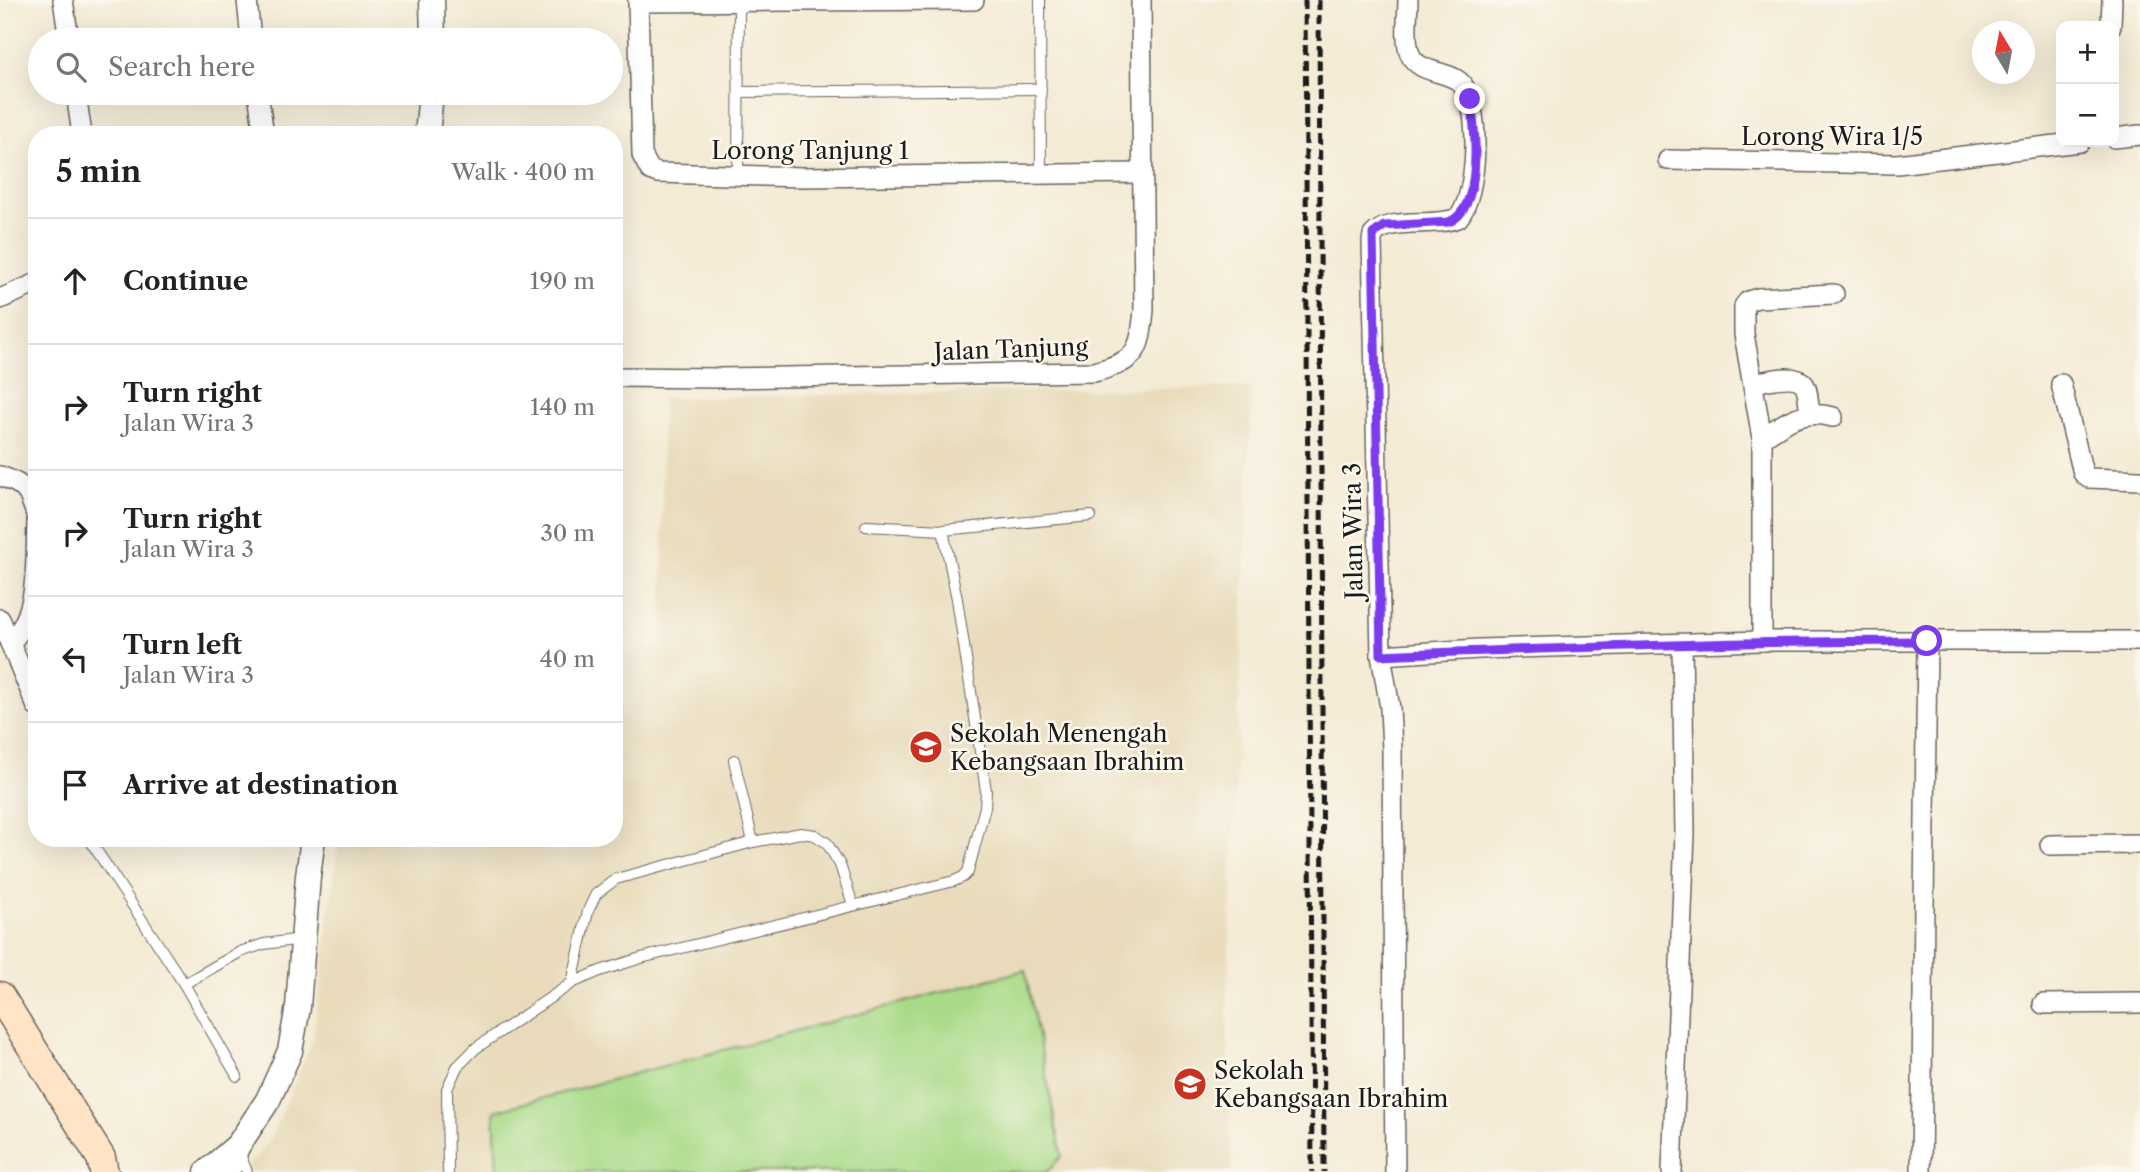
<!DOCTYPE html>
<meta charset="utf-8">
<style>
:root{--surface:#fff;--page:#f2f2f2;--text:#222;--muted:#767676;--line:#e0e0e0}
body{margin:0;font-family:"Libre Caslon Text",serif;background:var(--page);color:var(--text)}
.controls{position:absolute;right:21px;top:21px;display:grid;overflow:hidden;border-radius:14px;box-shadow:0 7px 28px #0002}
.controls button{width:63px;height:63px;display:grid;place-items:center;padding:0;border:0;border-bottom:2px solid var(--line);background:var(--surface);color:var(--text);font:35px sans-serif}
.compass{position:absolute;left:1972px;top:21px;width:63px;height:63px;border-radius:50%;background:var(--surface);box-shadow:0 7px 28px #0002;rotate:350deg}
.stop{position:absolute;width:21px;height:21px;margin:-16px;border:5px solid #7c3aed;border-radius:50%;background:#fff}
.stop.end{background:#7c3aed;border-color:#fff;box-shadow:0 2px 7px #0008}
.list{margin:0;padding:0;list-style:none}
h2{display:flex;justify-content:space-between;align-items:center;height:91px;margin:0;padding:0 28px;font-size:30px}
h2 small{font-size:23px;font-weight:400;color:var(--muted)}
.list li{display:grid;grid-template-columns:46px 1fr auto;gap:21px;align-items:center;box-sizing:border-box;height:126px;padding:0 28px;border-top:2px solid var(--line)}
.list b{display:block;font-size:26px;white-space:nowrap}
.list p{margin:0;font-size:23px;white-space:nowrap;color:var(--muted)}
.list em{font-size:23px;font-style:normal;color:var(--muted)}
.icon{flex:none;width:38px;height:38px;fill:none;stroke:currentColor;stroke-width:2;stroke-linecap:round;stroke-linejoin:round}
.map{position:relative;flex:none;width:2140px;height:1172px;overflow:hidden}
.search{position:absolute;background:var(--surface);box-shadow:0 7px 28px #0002;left:28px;top:28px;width:595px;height:77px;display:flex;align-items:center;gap:18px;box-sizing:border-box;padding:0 24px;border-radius:38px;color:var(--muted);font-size:26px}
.panel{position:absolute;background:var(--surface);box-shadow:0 7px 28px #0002;left:28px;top:126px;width:595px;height:721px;border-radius:28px}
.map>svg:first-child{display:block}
</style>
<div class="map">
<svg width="2140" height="1172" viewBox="0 0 2140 1172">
<rect width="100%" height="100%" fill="#fbf7ec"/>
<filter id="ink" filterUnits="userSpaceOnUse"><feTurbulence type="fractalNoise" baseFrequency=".0143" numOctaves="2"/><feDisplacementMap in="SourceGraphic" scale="14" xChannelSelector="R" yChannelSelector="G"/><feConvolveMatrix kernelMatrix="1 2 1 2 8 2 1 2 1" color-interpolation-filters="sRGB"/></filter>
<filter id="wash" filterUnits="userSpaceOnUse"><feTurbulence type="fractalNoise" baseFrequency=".00686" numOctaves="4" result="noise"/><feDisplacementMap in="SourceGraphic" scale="28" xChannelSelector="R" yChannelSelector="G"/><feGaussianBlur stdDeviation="1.57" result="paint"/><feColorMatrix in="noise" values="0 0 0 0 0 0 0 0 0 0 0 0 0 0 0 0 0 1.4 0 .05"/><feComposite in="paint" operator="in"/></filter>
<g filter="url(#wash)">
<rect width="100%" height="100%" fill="#f4ebd5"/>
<!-- built -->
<polygon fill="#e8daba" points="1252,387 1227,997 1231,1172 243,1172 269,1142 313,1040 339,838 614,838 614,656 663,645 662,398"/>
<!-- green -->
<polygon fill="#a9da88" stroke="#627b52" stroke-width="2" points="1025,970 1062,1156 1047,1172 497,1172 494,1111"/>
</g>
<g filter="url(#ink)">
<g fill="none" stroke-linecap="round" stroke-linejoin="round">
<defs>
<g id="service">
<polyline points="1040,0 1041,174"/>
<polyline points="739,92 1041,89"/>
<polyline points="738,175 739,1"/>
<polyline points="866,526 943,530 1091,516"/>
<polyline points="734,760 753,842"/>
<polyline points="93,845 184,984 240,952 264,944 302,939"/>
<polyline points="572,983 588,911 596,894 616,879 753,842 801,833 815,835 827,843 840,865 853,905"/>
<polyline points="184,984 237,1076"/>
<polyline points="240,1154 247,1172"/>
<polyline points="448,1172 447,1089 457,1067 476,1048 572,983 600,971 641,958 954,881 963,877 968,872 985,807 986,791 957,599 943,530"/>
</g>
<g id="minor">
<polyline points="63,0 69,40"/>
<polyline points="247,0 251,40"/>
<polyline points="638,0 642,155 650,170 658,173 803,177 1142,173"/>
<polyline points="638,2 974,0"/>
<polyline points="2111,26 2112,0"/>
<polyline points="76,93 82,135"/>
<polyline points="258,93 264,135"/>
<polyline points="2114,138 2140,135"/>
<polyline points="1668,160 1897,164 2080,142"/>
<polyline points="0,299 37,283"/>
<path d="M614,377l104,1 376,-6c43,-11 46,-20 50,-62l-3,-310"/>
<path d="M1753,383c13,-2 42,-11 51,1 5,7 4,20 6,29"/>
<polyline points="2061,384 2083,473 2088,478 2140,480"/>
<path d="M1762,438c24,-17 41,-29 71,-21"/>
<path d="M0,476c27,9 29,15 37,42"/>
<polyline points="0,619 37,707"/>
<polyline points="1762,641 1762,438 1744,334 1744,306 1748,301 1758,298 1834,294"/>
<path d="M10,643c30,-30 25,-80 27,-120"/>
<polyline points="1381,655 1479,649 1762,641 2140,641"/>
<polyline points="2050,845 2140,844"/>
<polyline points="2043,1004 2140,1003"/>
<path d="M1395,1172l-3,-422 -2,-42 -9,-53 -9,-414 1,-6c16,-19 60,-7 85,-17 20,-22 24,-113 3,-135 -13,-13 -43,-9 -51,-29 -6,-15 -2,-38 -2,-54"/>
<polyline points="1672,1172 1685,832 1682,644"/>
<polyline points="1921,1172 1927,641"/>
</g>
<g id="tertiary">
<polyline points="432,0 433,40"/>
<polyline points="427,135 431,93"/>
<polyline points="207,1172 236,1147"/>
<polyline points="227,1172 237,1147 268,1100 290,1051 298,1007 308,876 313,838"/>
</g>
<polyline id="secondary" points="0,996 101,1158 104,1172"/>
</defs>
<!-- service casing -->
<use href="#service" stroke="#68645d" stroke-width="12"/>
<!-- minor casing -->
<use href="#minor" stroke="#68645d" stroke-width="22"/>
<!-- tertiary casing -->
<use href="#tertiary" stroke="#68645d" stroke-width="27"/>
<!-- secondary casing -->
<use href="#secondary" stroke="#68645d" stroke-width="31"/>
<!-- service -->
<use href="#service" stroke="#fff" stroke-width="10"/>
<!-- minor -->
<use href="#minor" stroke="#fff" stroke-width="19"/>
<!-- tertiary -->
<use href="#tertiary" stroke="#fff" stroke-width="24"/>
<!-- secondary -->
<use href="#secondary" stroke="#ffe4c6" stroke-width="28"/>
<!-- rail -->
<g stroke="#1c1c1c" stroke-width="5" stroke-dasharray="10 5" stroke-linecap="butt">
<polyline points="1305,0 1312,1172"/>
<polyline points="1319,0 1324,1172"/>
</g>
</g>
</g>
<g fill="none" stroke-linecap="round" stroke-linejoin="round" filter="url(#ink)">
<!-- route -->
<path stroke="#7c3aed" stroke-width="9" d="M1470,99c6,31 13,109 -21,123l-65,4 -11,8 8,421c182,-7 364,-14 546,-14"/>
</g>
<!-- icons -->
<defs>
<symbol id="school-disc" viewBox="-11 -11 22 22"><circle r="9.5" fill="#c8321e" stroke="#fbf7ec"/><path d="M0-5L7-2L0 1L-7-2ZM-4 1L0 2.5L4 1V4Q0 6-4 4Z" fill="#fff"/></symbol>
</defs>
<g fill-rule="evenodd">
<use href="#school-disc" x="907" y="728" width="38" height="38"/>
<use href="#school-disc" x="1171" y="1065" width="38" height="38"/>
</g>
<g text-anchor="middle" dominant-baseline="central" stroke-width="5" stroke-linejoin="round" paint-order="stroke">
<!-- street labels -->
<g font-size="24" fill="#1c1c1c" stroke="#fbf7ec">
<text x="1832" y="136">Lorong Wira 1/5</text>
<text x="810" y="150">Lorong Tanjung 1</text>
<text transform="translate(1011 349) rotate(-2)">Jalan Tanjung</text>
<text transform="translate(1353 531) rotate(-91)">Jalan Wira 3</text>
</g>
<!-- poi labels -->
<g font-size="24" fill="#1c1c1c" stroke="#fbf7ec" text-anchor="start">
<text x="950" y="733">Sekolah Menengah<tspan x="950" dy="28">Kebangsaan Ibrahim</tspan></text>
<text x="1214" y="1070">Sekolah<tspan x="1214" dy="28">Kebangsaan Ibrahim</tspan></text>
</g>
</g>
</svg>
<div class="controls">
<button>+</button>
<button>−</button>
</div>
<svg class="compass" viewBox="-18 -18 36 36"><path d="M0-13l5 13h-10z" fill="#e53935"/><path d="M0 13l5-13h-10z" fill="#767676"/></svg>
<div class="stop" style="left:1927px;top:641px"></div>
<div class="stop end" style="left:1470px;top:99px"></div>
<div class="search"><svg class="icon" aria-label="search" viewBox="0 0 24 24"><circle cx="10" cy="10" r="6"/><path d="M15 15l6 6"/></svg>Search here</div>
<section class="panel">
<h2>5 min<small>Walk · 400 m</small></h2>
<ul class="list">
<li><svg class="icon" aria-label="ahead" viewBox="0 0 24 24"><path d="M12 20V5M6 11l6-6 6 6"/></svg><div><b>Continue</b></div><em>190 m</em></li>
<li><svg class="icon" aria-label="right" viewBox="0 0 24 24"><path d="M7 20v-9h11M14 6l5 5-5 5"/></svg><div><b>Turn right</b><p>Jalan Wira 3</p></div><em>140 m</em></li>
<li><svg class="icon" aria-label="right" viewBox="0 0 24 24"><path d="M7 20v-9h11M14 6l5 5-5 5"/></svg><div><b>Turn right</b><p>Jalan Wira 3</p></div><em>30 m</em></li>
<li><svg class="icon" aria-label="left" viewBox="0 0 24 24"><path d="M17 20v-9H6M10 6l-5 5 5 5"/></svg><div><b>Turn left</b><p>Jalan Wira 3</p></div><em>40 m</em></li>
<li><svg class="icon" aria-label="arrive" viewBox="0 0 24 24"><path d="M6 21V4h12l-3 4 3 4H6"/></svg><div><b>Arrive at destination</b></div></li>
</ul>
</section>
</div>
